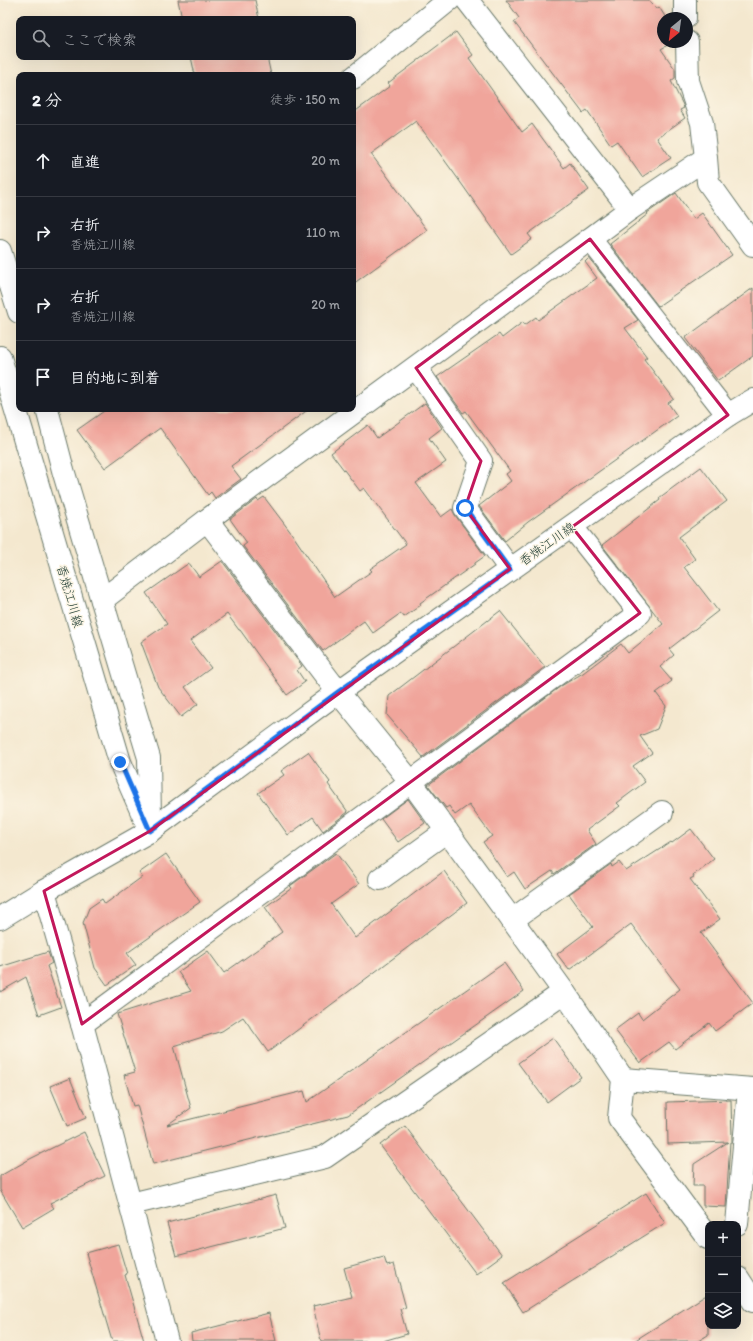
<!DOCTYPE html>
<html lang="ja">
<meta charset="utf-8">
<style>
:root{--surface:#171b24;--page:#242831;--text:#f1f3f6;--muted:#9ea1a6;--line:#363941}
body{margin:0;font-family:Itim,"Klee One",sans-serif;background:var(--page);color:var(--text)}
.controls{position:absolute;right:12px;bottom:12px;display:grid;overflow:hidden;border-radius:8px;box-shadow:0 4px 16px #0002}
.controls button{width:36px;height:36px;display:grid;place-items:center;padding:0;border:0;border-bottom:1px solid var(--line);background:var(--surface);color:var(--text);font:20px sans-serif}
.compass{position:absolute;left:657px;top:12px;width:36px;height:36px;border-radius:50%;background:var(--surface);box-shadow:0 4px 16px #0002;rotate:209deg}
.stop{position:absolute;width:12px;height:12px;margin:-9px;border:3px solid #1a73e8;border-radius:50%;background:#fff}
.stop.end{background:#1a73e8;border-color:#fff;box-shadow:0 1px 4px #0008}
.list{margin:0;padding:0;list-style:none}
h2{display:flex;justify-content:space-between;align-items:center;height:52px;margin:0;padding:0 16px;font-size:17px}
h2 small{font-size:13px;font-weight:400;color:var(--muted)}
.list li{display:grid;grid-template-columns:26px 1fr auto;gap:12px;align-items:center;box-sizing:border-box;height:72px;padding:0 16px;border-top:1px solid var(--line)}
.list b{display:block;font-size:15px;white-space:nowrap}
.list p{margin:0;font-size:13px;white-space:nowrap;color:var(--muted)}
.list em{font-size:13px;font-style:normal;color:var(--muted)}
.icon{flex:none;width:22px;height:22px;fill:none;stroke:currentColor;stroke-width:2;stroke-linecap:round;stroke-linejoin:round}
.map{position:relative;flex:none;width:753px;height:1341px;overflow:hidden}
.search{position:absolute;background:var(--surface);box-shadow:0 4px 16px #0002;left:16px;top:16px;width:340px;height:44px;display:flex;align-items:center;gap:10px;box-sizing:border-box;padding:0 14px;border-radius:8px;color:var(--muted);font-size:15px}
.panel{position:absolute;background:var(--surface);box-shadow:0 4px 16px #0002;left:16px;top:72px;width:340px;height:340px;border-radius:8px}
.map>svg:first-child{display:block}
</style>
<div class="map">
<svg width="753" height="1341" viewBox="0 0 753 1341">
<rect width="100%" height="100%" fill="#fcf5e5"/>
<filter id="ink" filterUnits="userSpaceOnUse"><feTurbulence type="fractalNoise" baseFrequency=".025" numOctaves="2"/><feDisplacementMap in="SourceGraphic" scale="8" xChannelSelector="R" yChannelSelector="G"/><feConvolveMatrix kernelMatrix="1 2 1 2 8 2 1 2 1" color-interpolation-filters="sRGB"/></filter>
<filter id="wash" filterUnits="userSpaceOnUse"><feTurbulence type="fractalNoise" baseFrequency=".012" numOctaves="4" result="noise"/><feDisplacementMap in="SourceGraphic" scale="16" xChannelSelector="R" yChannelSelector="G"/><feGaussianBlur stdDeviation="0.9" result="paint"/><feColorMatrix in="noise" values="0 0 0 0 0 0 0 0 0 0 0 0 0 0 0 0 0 1.4 0 .05"/><feComposite in="paint" operator="in"/></filter>
<g filter="url(#wash)">
<rect width="100%" height="100%" fill="#f4e8cf"/>
<g id="blocks">
<!-- building -->
<g fill="#f0a59b">
<polygon points="178,0 255,0 259,19 182,19"/>
<polygon points="506,0 649,0 656,9 659,7 666,18 663,18 663,42 673,42 661,49 675,69 675,78 671,81 683,105 684,108 680,110 685,118 657,138 671,158 642,177 617,141 611,145 587,110 583,113 514,22 519,18"/>
<polygon points="456,32 473,55 469,58 522,132 532,124 564,168 570,163 589,190 528,234 532,239 511,254 456,176 416,121 371,154 427,230 353,284 353,113 390,86 388,83"/>
<polygon points="191,57 267,57 271,75 195,75"/>
<polygon points="676,193 694,219 702,213 732,255 658,306 610,244 648,214 647,213"/>
<polygon points="589,258 638,320 625,328 647,357 644,359 674,399 668,403 677,416 528,522 505,541 479,506 511,481 506,474 510,471 466,411 463,413 437,377 499,334 502,338 523,322 525,325 536,317 538,320 597,278 585,262"/>
<polygon points="753,288 753,356 718,381 685,338"/>
<polygon points="425,403 442,428 429,438 446,462 416,483 441,517 452,509 455,515 485,556 475,563 475,564 420,603 421,605 404,617 401,613 373,633 364,621 323,651 243,546 247,543 230,519 257,499 258,501 264,497 292,534 335,597 372,571 370,569 406,544 364,488 360,491 331,453 368,425 377,438"/>
<polygon points="107,409 309,409 231,466 241,479 215,498 211,492 208,495 160,428 105,468 77,430"/>
<polygon points="701,467 727,501 679,537 695,559 684,567 718,611 669,649 674,655 660,667 672,681 656,693 666,706 657,729 640,736 652,753 633,766 645,782 617,803 620,806 587,830 596,844 554,874 552,871 525,889 514,872 507,877 483,842 492,836 469,805 455,815 449,806 446,808 428,785 561,686 583,673 621,644 628,653 663,624 602,545 660,500 659,498"/>
<polygon points="222,561 302,666 297,670 305,682 287,695 240,630 239,630 227,614 190,641 211,668 185,687 198,704 181,717 158,687 141,642 167,624 146,593 189,563 199,577"/>
<polygon points="500,611 545,667 423,757 387,715 389,696"/>
<polygon points="308,752 330,782 328,784 348,812 323,831 313,817 288,835 258,793 284,775 281,771"/>
<polygon points="408,799 425,823 398,842 381,819"/>
<polygon points="691,829 714,859 693,875 694,877 690,879 720,919 701,933 753,1003 715,1031 709,1023 675,1049 669,1042 640,1063 615,1030 638,1013 642,1019 680,989 631,924 569,970 557,954 593,927 569,894 611,864 612,867 619,862 626,871 671,842 672,843"/>
<polygon points="336,853 359,884 331,904 355,938 444,871 467,903 268,1052 243,1017 222,1031 174,1046 191,1108 167,1125 304,1091 307,1102 504,963 524,991 348,1115 153,1164 137,1105 133,1106 124,1075 135,1072 117,1014 191,991 178,972 208,951 224,973 282,932 265,907 292,888 290,886"/>
<polygon points="166,854 200,902 127,953 136,965 107,985 95,968 83,923 89,908 102,899 105,904 142,877 139,873"/>
<polygon points="48,952 52,963 47,966 61,1007 39,1015 26,977 0,992 0,967"/>
<polygon points="553,1038 581,1077 547,1102 518,1063"/>
<polygon points="70,1078 86,1118 67,1126 50,1086"/>
<polygon points="731,1100 732,1139 732,1142 730,1142 726,1207 703,1206 703,1186 693,1186 694,1164 728,1142 668,1144 667,1102"/>
<polygon points="405,1126 502,1255 476,1274 380,1145"/>
<polygon points="84,1132 105,1176 50,1203 54,1208 22,1227 0,1190 0,1176 30,1159"/>
<polygon points="646,1193 665,1223 523,1312 504,1283"/>
<polygon points="276,1195 285,1228 176,1256 167,1223"/>
<polygon points="118,1244 127,1274 125,1275 144,1341 112,1341 86,1253"/>
<polygon points="384,1257 387,1266 394,1264 406,1308 400,1309 407,1334 383,1341 321,1341 313,1306 352,1297 344,1268"/>
<polygon points="708,1294 708,1335 698,1341 634,1341"/>
<polygon points="269,1313 276,1341 192,1341 191,1333"/>
</g>
</g>
</g>
<g filter="url(#ink)">
<use href="#blocks" fill-opacity="0" stroke="#6a796a" stroke-width="1"/>
<g fill="none" stroke-linecap="round" stroke-linejoin="round">
<defs>
<g id="minor">
<polyline points="467,0 630,209"/>
<polyline points="685,0 685,18"/>
<polyline points="687,42 688,81 702,123 706,158"/>
<polyline points="353,78 449,0"/>
<polyline points="590,239 728,415"/>
<polyline points="416,368 481,461 465,508 510,569"/>
<polyline points="102,600 207,520"/>
<polyline points="380,879 447,831"/>
<polyline points="44,891 82,1024 167,1341"/>
<polyline points="0,918 44,891 150,831"/>
<polyline points="512,920 662,812"/>
<polyline points="82,1024 640,613 572,527"/>
<polyline points="623,1079 753,1089"/>
<polyline points="131,1204 325,1157 564,992"/>
<polyline points="737,1224 749,1089"/>
<polyline points="708,1238 619,1118 623,1079 564,992 512,920 411,782 338,692 207,520 590,239 630,209 706,158 708,182 753,245"/>
<polyline points="738,1278 753,1301"/>
</g>
<g id="major">
<polyline points="0,251 19,312"/>
<polyline points="0,357 120,762 150,831"/>
<polyline points="47,409 63,470 149,758 150,821"/>
<polyline points="150,831 338,692 728,415 753,400"/>
</g>
</defs>
<!-- minor casing -->
<use href="#minor" stroke="#6a796a" stroke-width="24"/>
<!-- major casing -->
<use href="#major" stroke="#6a796a" stroke-width="24"/>
<!-- minor -->
<use href="#minor" stroke="#fff" stroke-width="22"/>
<!-- major -->
<use href="#major" stroke="#fff" stroke-width="22"/>
</g>
</g>
<g fill="none" stroke-linecap="round" stroke-linejoin="round" filter="url(#ink)">
<!-- route -->
<polyline stroke="#1a73e8" stroke-width="5" points="120,762 150,831 338,692 510,570 465,508"/>
</g>
<!-- marked area -->
<path fill="none" stroke="#c2185b" stroke-width="3" stroke-linejoin="round" d="M590,239l138,176 -156,112 68,86 -558,411 -38,-133 106,-60 360,-262 -45,-61 16,-47 -65,-93z"/>
<g text-anchor="middle" dominant-baseline="central" stroke-width="3" stroke-linejoin="round" paint-order="stroke">
<!-- street labels -->
<g font-size="13" fill="#1f3d34" stroke="#fcf5e5">
<text transform="translate(547 544) rotate(-35)">香焼江川線</text>
<text transform="translate(70 596) rotate(74)">香焼江川線</text>
</g>
</g>
</svg>
<div class="controls">
<button>+</button>
<button>−</button>
<button><svg class="icon" aria-label="layers" viewBox="0 0 24 24"><path d="M12 4l9 5-9 5-9-5zM3 14l9 5 9-5"/></svg></button>
</div>
<svg class="compass" viewBox="-18 -18 36 36"><path d="M0-13l5 13h-10z" fill="#e53935"/><path d="M0 13l5-13h-10z" fill="#9ea1a6"/></svg>
<div class="stop" style="left:465px;top:508px"></div>
<div class="stop end" style="left:120px;top:762px"></div>
<div class="search"><svg class="icon" aria-label="search" viewBox="0 0 24 24"><circle cx="10" cy="10" r="6"/><path d="M15 15l6 6"/></svg>ここで検索</div>
<section class="panel">
<h2>2 分<small>徒歩 · 150 m</small></h2>
<ul class="list">
<li><svg class="icon" aria-label="ahead" viewBox="0 0 24 24"><path d="M12 20V5M6 11l6-6 6 6"/></svg><div><b>直進</b></div><em>20 m</em></li>
<li><svg class="icon" aria-label="right" viewBox="0 0 24 24"><path d="M7 20v-9h11M14 6l5 5-5 5"/></svg><div><b>右折</b><p>香焼江川線</p></div><em>110 m</em></li>
<li><svg class="icon" aria-label="right" viewBox="0 0 24 24"><path d="M7 20v-9h11M14 6l5 5-5 5"/></svg><div><b>右折</b><p>香焼江川線</p></div><em>20 m</em></li>
<li><svg class="icon" aria-label="arrive" viewBox="0 0 24 24"><path d="M6 21V4h12l-3 4 3 4H6"/></svg><div><b>目的地に到着</b></div></li>
</ul>
</section>
</div>
